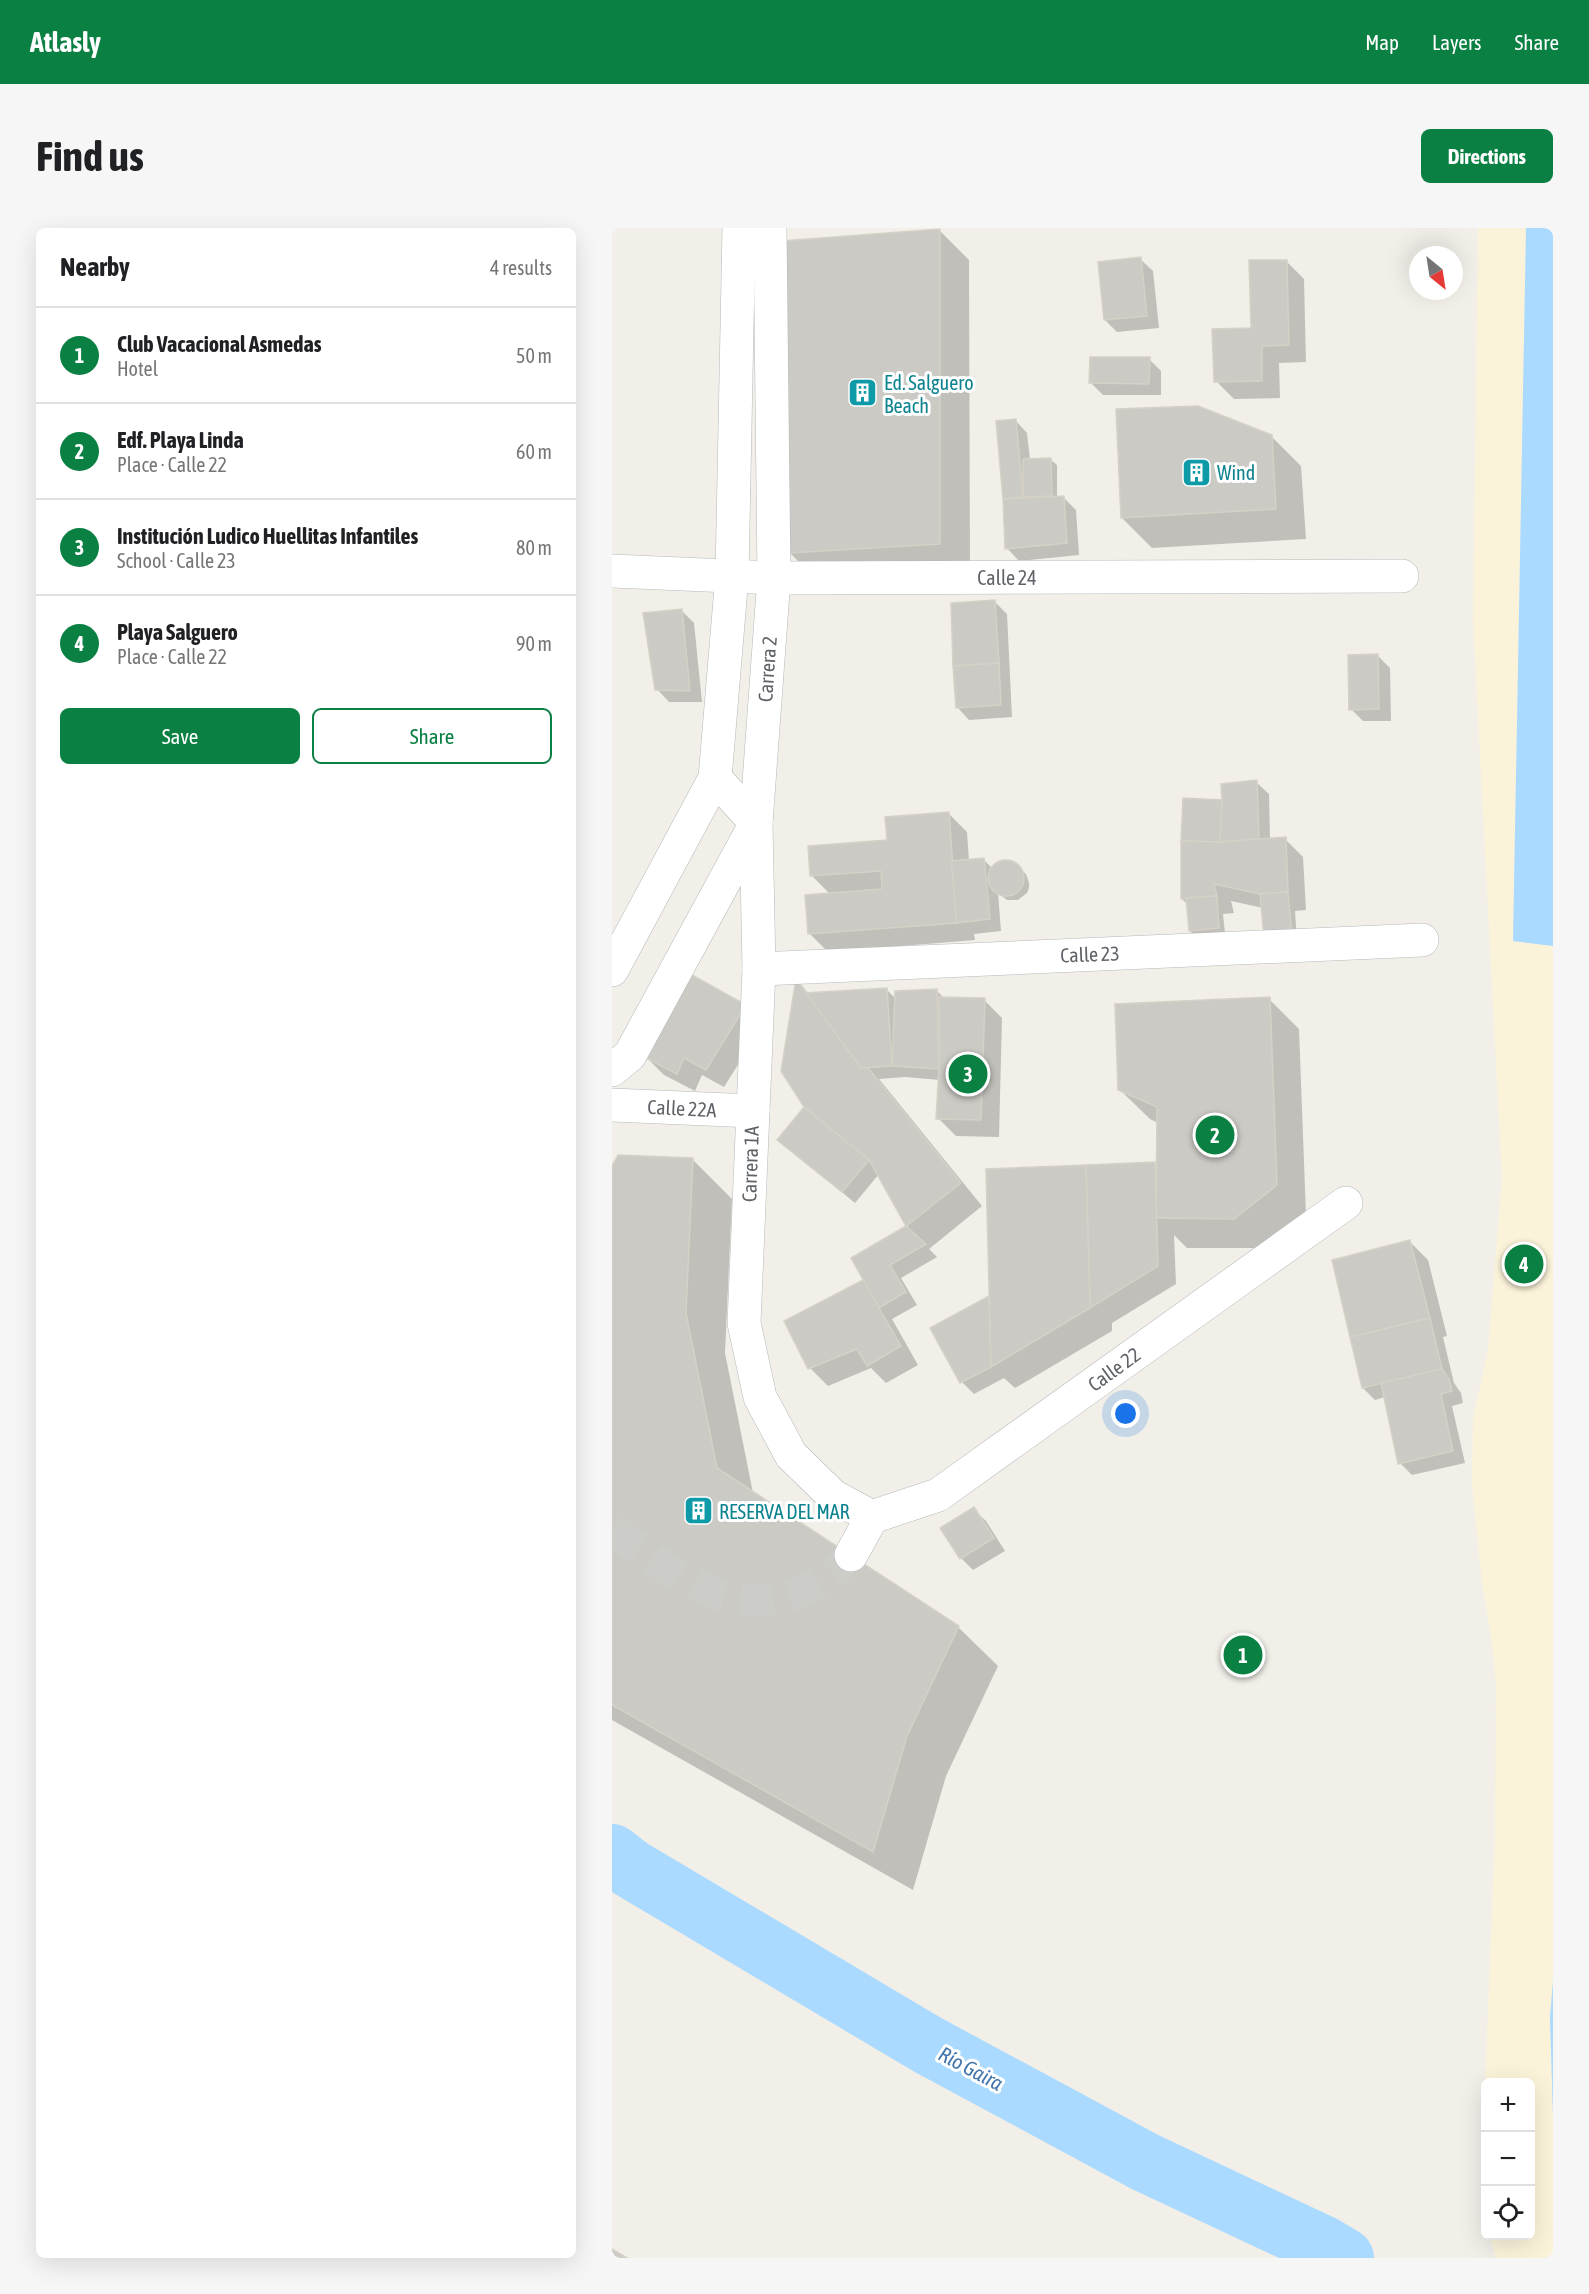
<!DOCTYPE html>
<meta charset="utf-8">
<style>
:root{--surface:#fff;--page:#f6f6f6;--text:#202124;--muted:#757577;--line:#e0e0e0;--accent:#0b8043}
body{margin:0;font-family:"Asap Condensed",sans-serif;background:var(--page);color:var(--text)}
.controls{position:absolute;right:18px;bottom:18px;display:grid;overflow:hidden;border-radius:9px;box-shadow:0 6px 24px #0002}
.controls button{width:54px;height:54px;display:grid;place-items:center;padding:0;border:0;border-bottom:2px solid var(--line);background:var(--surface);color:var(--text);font:30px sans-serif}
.compass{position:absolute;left:797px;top:18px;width:54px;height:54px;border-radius:50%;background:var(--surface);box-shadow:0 6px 24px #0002;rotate:150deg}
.you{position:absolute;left:514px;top:1186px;width:21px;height:21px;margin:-15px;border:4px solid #fff;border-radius:50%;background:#1a73e8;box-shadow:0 0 0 9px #1a73e833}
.badge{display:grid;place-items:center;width:39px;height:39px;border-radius:50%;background:var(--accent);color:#fff;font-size:20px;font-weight:700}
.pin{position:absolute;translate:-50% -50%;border:3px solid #fff;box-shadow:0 2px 6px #0006}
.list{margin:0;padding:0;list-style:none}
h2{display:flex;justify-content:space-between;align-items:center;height:78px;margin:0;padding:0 24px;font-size:26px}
h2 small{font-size:20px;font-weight:400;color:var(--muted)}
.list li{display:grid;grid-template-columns:39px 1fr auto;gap:18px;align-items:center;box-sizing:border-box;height:96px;padding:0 24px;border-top:2px solid var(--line)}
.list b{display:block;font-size:22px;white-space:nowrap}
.list p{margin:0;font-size:20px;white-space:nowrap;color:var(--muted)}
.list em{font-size:20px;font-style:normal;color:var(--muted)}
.actions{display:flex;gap:12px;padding:18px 24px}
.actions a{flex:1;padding:14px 0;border:2px solid var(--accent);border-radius:9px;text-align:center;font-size:21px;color:var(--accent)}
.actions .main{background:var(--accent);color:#fff}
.icon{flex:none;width:33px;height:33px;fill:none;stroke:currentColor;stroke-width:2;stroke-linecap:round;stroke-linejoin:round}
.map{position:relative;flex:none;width:941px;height:2030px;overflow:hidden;border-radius:9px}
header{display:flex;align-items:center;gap:36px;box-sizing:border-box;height:84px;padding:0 30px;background:var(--accent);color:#fff}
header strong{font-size:28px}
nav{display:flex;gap:33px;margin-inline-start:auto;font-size:21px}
.intro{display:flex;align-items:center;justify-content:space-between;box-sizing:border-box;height:144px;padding:0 36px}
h1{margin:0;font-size:42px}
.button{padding:15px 27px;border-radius:9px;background:var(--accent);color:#fff;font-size:21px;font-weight:700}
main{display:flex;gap:36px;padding:0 36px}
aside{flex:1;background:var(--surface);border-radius:9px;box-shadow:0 6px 24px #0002}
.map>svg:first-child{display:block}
</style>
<header>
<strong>Atlasly</strong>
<nav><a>Map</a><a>Layers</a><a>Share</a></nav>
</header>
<div class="intro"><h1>Find us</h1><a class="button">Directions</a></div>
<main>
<aside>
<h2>Nearby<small>4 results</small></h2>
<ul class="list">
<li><span class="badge">1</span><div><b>Club Vacacional Asmedas</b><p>Hotel</p></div><em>50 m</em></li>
<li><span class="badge">2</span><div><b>Edf. Playa Linda</b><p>Place · Calle 22</p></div><em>60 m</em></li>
<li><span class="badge">3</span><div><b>Institución Ludico Huellitas Infantiles</b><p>School · Calle 23</p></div><em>80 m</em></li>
<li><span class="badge">4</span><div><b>Playa Salguero</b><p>Place · Calle 22</p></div><em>90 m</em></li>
</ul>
<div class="actions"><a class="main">Save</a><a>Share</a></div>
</aside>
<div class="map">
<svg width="941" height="2030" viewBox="0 0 941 2030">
<rect width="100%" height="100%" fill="#f1efe8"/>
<!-- sand -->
<polygon fill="#fbf3d9" points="866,0 914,0 901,712 941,718 941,1753 938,1790 941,1887 941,2030 884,2030 878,2008 918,2008 918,1854 873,1854 873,1990 871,1980 872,1883 883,1609 884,1456 880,1415 870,1355 860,1256 861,1191 876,1122 890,950 861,393"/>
<!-- water -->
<g fill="#aadaff">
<polygon points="914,0 941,0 941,718 901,713"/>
<polygon points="941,1753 941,1887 938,1790"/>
</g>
<!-- shadow -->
<g fill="#0003">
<polygon points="327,2 357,32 358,346 208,355 178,325"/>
<polygon points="528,31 541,43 547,100 505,104 493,92"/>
<polygon points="674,33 692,51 694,134 667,135 668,170 622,171 604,153 640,101"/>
<polygon points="537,131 549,143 549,167 491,167 479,155"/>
<polygon points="403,192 415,205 418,232 439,232 445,237 445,270 452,270 464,282 467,327 407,333 395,320 386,194"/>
<polygon points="659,208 689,238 694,311 540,320 510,290"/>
<polygon points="383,374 395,386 400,489 357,492 345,479"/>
<polygon points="70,383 82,395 90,474 57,474 45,461"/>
<polygon points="765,427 778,440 779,493 751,493 739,481"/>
<polygon points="644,554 657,566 658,612 673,611 691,629 694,682 683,683 685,713 651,680 619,673 622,685 611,686 613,706 584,709 578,703 576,677 570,671 612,573"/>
<polygon points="337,586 355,604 357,633 371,631 381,641 388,634 398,634 414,646 417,655 417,660 415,665 406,672 395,672 386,665 389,703 362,706 363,712 216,724 198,706 218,666 199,647"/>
<polygon points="81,749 151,797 112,859 90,847 83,863 52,847 34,829"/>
<polygon points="185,754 197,767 274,761 284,771 325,763 333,771 372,772 390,790 387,909 344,908 326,890 328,852 293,849 267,851 370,978 317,1021 325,1029 289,1050 305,1077 280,1091 306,1137 274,1155 259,1140 216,1158 198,1140 250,1054 256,1059 241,1031 296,999 267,946 243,975 167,912 194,879"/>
<polygon points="657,771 687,801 694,987 652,1020 575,1020 562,1007 564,1056 500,1095 500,1103 403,1160 392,1150 362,1166 350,1154 320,1100 379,1068 543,936 546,939 546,895 538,891 507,861"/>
<polygon points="80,931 120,971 113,1125 141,1265 346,1399 386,1438 334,1548 301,1662 0,1492 0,941"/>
<polygon points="798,1014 816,1032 835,1108 831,1109 842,1155 849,1165 851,1175 840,1178 853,1235 800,1247 788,1235 773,1169 763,1172 751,1160"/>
<polygon points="361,1281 374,1293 393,1323 361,1342 349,1330"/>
</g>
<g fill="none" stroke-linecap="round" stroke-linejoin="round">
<!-- river -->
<polyline stroke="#aadaff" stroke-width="60" points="0,1626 18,1640 316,1817 533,1934 712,2018 732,2030"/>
</g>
<!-- building -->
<g fill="#cccac5" stroke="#d6d1c6" stroke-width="1.5">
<polygon points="328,1 328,316 177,325 170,13"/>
<polygon points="529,29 535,88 492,92 486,34"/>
<polygon points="637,32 675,32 677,117 650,118 650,153 602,154 600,101 639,100"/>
<polygon points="478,129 538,129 537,156 477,155"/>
<polygon points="586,178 660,207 664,281 509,290 504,181"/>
<polygon points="404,191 411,269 391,271 384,193"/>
<polygon points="439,230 440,268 411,269 411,231"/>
<polygon points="452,268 455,315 393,321 391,271"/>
<polygon points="383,372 387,435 341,438 339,375"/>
<polygon points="70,381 78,463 43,462 31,385"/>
<polygon points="766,426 767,481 737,482 736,427"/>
<polygon points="387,435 389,477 344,480 341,438"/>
<polygon points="645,552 647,611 608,614 610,572 609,556"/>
<polygon points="571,570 610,572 608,614 569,613"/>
<polygon points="337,584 345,695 196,706 193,667 270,661 269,643 198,648 196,618 275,612 273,589"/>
<polygon points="674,609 676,664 648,666 602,656 605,668 569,671 569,613 608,614"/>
<polygon points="372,630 378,691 345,695 339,633"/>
<circle cx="394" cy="650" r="18"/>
<polygon points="676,664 680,708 652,710 648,666"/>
<polygon points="605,668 607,700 577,703 574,670"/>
<polygon points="80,747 134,777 94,842 72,830 65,846 32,829"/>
<polygon points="184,751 349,955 294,998 257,932 192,879 169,843"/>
<polygon points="275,760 280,838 249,840 194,765"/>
<polygon points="325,761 327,841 280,838 283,763"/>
<polygon points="327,769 373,770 369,892 324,891 327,841"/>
<polygon points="658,769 665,957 622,991 544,990 545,879 506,862 503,776"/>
<polygon points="192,879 257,932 230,964 165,912"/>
<polygon points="6,927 81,930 74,1085 105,1240 347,1398 295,1508 261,1624 0,1477 0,938"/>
<polygon points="543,934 546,1038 478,1080 474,937"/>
<polygon points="474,937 478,1080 379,1139 374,941"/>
<polygon points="294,998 314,1016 278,1037 294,1064 267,1080 239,1030"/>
<polygon points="798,1012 818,1090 738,1109 720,1032"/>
<polygon points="251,1052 289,1118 255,1138 245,1121 196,1141 172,1093"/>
<polygon points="377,1068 379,1139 348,1155 318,1100"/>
<polygon points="818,1090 830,1141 750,1160 738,1109"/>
<polygon points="830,1141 837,1151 840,1163 829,1166 841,1223 786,1236 769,1155"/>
<polygon points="362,1279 382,1310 348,1331 328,1300"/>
<polygon points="0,2021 15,2030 0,2030"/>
</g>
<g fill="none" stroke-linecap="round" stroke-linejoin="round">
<!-- minor-tunnel -->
<path stroke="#ccccc8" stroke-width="33" stroke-dasharray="33 16" stroke-linecap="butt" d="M0,1302c26,17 53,39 81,53 59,31 112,20 158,-28"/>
<defs>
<g id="minor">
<polyline points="0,343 162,350 790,348"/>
<polyline points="103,550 144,595 147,741 132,1095 148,1169 179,1227 221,1268 260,1289"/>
<polyline points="147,741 810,712"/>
<polyline points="0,742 103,550 120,348 127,0"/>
<polyline points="0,842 18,827 144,595 162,350 158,0"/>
<polyline points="0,877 141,883"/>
<polyline points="260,1289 326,1267 734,975"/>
<polyline points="239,1327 260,1289"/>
</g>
</defs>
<!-- minor casing -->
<use href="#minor" stroke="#b5b8bc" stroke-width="34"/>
<!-- minor -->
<use href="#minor" stroke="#fff" stroke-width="33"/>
</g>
<!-- icons -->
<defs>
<symbol id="building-square" viewBox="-11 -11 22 22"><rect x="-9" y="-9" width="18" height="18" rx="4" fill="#0f9aa8" stroke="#fff"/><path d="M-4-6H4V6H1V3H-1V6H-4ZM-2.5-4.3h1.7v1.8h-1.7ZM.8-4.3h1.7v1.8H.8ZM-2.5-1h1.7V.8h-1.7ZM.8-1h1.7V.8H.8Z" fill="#fff"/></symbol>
</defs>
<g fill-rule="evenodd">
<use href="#building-square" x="234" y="148" width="33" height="33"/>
<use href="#building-square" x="568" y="228" width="33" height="33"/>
<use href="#building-square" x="70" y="1266" width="33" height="33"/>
</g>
<g text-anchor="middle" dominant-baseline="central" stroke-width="6" stroke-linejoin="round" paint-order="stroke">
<!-- culture labels -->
<g font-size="20" fill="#0d838f" stroke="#fff" text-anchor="start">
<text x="272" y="154">Ed. Salguero<tspan x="272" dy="23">Beach</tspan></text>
<text x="605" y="244">Wind</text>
<text x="107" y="1283">RESERVA DEL MAR</text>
</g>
<!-- street labels -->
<g font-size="20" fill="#5f6368" stroke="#fff">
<text x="395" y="349">Calle 24</text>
<text transform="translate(155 441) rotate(-86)">Carrera 2</text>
<text transform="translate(478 726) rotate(-2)">Calle 23</text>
<text transform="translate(70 880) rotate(3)">Calle 22A</text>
<text transform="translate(138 936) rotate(-88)">Carrera 1A</text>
<text transform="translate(502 1141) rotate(-36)">Calle 22</text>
</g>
<!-- water labels -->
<g font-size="21" font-style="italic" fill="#4174aa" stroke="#fff">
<text transform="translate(359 1840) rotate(28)">Río Gaira</text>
</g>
</g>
</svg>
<div class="controls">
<button>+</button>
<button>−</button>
<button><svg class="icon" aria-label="locate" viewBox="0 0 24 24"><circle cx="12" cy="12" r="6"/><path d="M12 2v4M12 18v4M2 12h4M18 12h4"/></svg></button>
</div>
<svg class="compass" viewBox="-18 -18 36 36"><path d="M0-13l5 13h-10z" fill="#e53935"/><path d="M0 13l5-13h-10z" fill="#757577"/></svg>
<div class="you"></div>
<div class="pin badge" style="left:631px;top:1427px">1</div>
<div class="pin badge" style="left:603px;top:907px">2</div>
<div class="pin badge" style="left:356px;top:846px">3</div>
<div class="pin badge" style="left:912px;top:1036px">4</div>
</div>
</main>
